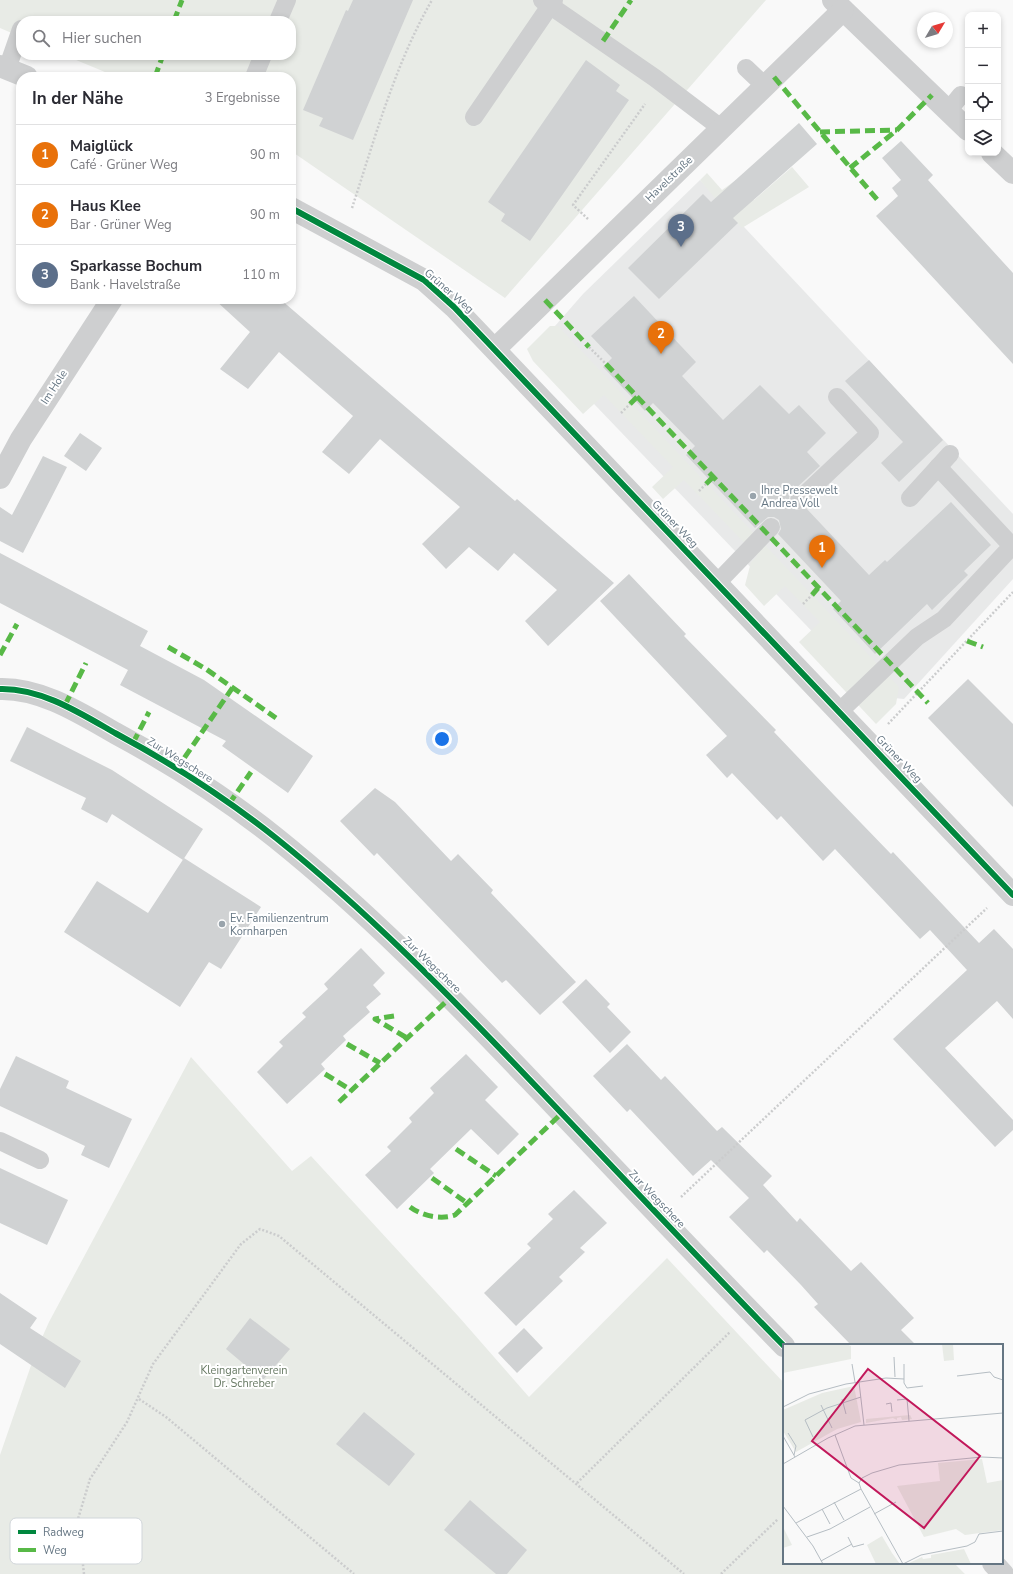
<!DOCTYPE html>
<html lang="de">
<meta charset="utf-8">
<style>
:root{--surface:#fff;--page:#f7f7f7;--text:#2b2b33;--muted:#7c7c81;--line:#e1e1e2;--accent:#ea580c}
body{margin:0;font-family:"Nunito Sans",sans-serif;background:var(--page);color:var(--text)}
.controls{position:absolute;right:12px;top:12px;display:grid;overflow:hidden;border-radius:8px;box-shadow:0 2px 6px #0003}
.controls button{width:36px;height:36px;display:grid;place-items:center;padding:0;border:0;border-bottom:1px solid var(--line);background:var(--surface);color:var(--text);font:20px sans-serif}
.compass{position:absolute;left:917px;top:12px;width:36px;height:36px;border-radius:50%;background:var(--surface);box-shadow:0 2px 6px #0003;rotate:52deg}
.you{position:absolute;left:442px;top:739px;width:14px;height:14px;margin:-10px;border:3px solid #fff;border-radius:50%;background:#1a73e8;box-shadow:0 0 0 6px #1a73e833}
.badge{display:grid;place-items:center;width:26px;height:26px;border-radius:50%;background:var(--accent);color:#fff;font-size:13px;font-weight:700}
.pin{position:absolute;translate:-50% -33px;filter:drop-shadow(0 1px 2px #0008)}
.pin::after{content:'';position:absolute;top:21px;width:14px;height:12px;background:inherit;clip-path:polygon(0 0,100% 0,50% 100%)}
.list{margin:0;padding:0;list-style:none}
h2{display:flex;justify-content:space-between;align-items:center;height:52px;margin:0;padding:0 16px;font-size:17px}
h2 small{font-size:13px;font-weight:400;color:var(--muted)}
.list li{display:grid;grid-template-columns:26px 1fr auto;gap:12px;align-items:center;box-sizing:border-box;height:60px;padding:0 16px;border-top:1px solid var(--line)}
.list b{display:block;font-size:15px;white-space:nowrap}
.list p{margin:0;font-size:13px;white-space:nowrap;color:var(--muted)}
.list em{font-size:13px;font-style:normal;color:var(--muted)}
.icon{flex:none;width:22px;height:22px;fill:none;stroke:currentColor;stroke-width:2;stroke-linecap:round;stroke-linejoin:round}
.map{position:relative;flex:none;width:1013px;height:1574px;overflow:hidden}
.search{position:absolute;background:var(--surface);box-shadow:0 2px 6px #0003;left:16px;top:16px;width:280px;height:44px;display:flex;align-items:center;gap:10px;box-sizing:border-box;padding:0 14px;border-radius:16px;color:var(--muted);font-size:15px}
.panel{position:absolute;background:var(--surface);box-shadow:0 2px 6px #0003;left:16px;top:72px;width:280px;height:232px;border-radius:16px}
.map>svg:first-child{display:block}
</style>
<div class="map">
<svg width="1013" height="1574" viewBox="0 0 1013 1574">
<rect width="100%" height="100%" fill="#f9f9f9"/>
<!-- built -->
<polygon fill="#e8e9e9" points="700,180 1013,514 1013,579 904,699 874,696 549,357 555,326 583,294"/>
<!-- green -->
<g fill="#e8ebe6">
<polygon points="0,0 766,0 505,298 291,151 291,77 117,77 64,55 291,55 291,21 21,21 21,37 0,28"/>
<polygon points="792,167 809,187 742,228 723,208 700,180 707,173 722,190 736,180 754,200"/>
<polygon points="550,326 558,326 899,687 896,704 876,724 799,642 820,622 785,586 764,606 745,585 751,562 757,556 684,480 663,499 652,487 673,467 604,395 583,414 533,361 527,349"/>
<polygon points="191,1057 292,1171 311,1156 459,1317 529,1397 667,1258 784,1383 784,1563 954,1563 965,1574 0,1574 0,1455 36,1351 49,1322"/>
</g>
<!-- building -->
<g fill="#d0d2d3">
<polygon points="353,0 413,0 353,140 319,126 323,118 303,110 346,10 348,11"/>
<polygon points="586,60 620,85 616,91 629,100 530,241 501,221 505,214 488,202"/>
<polygon points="799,123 817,144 733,218 738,223 659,299 628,268 703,194 711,202"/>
<polygon points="901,141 933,175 928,180 1013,273 1013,364 876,216 898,196 892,188 901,180 882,158"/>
<polygon points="634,296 696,362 682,376 723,420 760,385 789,414 799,405 826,433 807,452 820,466 792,492 789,497 789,503 796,510 806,508 869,575 885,560 887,562 951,502 991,545 964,571 968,575 932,610 927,604 875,654 833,609 841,601 778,534 781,529 779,520 774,517 768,517 755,528 686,455 695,446 653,403 645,411 603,367 612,358 591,336"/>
<polygon points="214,299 280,299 515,501 517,499 614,583 548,646 525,621 557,590 514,553 498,571 469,547 446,569 422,544 460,507 380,439 349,474 322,452 353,416 279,352 248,389 220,369 250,332"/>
<polygon points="869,360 943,440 899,482 881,463 903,442 845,381"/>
<polygon points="80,433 102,448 86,471 64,456"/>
<polygon points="43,456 67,467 23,553 0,541 0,507 12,515"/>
<polygon points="0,553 148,631 140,646 204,680 313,756 288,793 222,746 226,741 120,685 128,670 0,603"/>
<polygon points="629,574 686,634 684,636 776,730 774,732 833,794 891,854 893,852 979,943 994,929 1013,949 1013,1019 997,1001 945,1048 1013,1120 1013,1130 995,1147 893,1039 967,970 930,930 920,939 835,849 823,861 781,816 777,820 732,773 727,778 706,755 727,736 600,601"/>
<polygon points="968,679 1013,724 1013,807 928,718"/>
<polygon points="27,727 112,770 203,829 183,860 112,814 107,823 81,809 86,798 10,761"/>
<polygon points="375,788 395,802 451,861 458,854 493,890 491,893 576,982 540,1015 506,980 502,983 377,853 374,856 340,821"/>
<polygon points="184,858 261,907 221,969 209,962 180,1007 64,932 97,881 148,913"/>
<polygon points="361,948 385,973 373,985 381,994 366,1007 370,1012 343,1036 346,1040 321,1064 325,1069 287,1104 257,1072 283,1046 279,1042 306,1017 302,1013 328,989 324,984"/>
<polygon points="586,979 610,1004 607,1007 631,1032 610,1053 562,1002"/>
<polygon points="627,1044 661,1080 665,1076 717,1131 722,1127 772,1176 763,1185 797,1222 800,1218 851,1271 861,1262 914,1318 901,1330 916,1345 851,1345 814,1307 818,1304 801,1285 767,1250 764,1253 729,1217 749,1198 711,1160 693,1176 630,1109 627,1112 593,1076"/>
<polygon points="466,1054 498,1087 485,1100 519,1134 498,1155 471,1129 430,1169 434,1173 397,1209 365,1175 391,1151 387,1147 412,1122 409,1118 434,1093 430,1088"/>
<polygon points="16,1056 69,1081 66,1088 132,1119 109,1168 81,1155 85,1146 0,1106 0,1089"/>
<polygon points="0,1168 68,1200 47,1245 0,1223"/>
<polygon points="574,1190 607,1223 580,1248 585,1252 559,1277 563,1281 516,1326 484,1293 531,1248 527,1244 553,1219 548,1214"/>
<polygon points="0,1293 37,1318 30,1328 81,1361 65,1388 0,1344"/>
<polygon points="250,1318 290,1349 263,1380 226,1349"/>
<polygon points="524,1328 543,1348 517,1373 498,1353"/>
<polygon points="364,1412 415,1454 389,1486 336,1444"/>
<polygon points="470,1500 527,1550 507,1574 496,1574 444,1530"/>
</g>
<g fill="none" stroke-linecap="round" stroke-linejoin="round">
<!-- path -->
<g stroke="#cbcccd" stroke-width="2.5" stroke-dasharray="2 2" stroke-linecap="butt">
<path d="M352,208c23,-70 43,-144 80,-208"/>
<polyline points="588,219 573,205 645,104"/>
<polyline points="589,347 606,364"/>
<polyline points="621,413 630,404"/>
<polyline points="699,491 706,484"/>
<polyline points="803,604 812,595"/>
<polyline points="888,724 1013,592"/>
<polyline points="681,1197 987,908"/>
<polyline points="139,1399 166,1417 354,1574"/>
<polyline points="577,1483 730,1332"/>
<polyline points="84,1574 78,1519 90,1479 127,1422 153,1364 241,1244 260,1229 279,1236 684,1574"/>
<polyline points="721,1574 778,1519"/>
</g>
<!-- service -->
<g stroke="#cecfd0" stroke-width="18">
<polyline points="542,0 655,78 721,128"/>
<polyline points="278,21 287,0"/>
<polyline points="746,68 765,86"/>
<polyline points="7,69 21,29"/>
<polyline points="254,77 263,55"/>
<polyline points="948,111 961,95"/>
<polyline points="474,117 554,0"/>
<polyline points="910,498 950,454"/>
<polyline points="799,500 870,433 837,397"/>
<polyline points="717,583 771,527"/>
<polyline points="840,711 917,637 944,619 1012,546 938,467"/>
<polyline points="0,1141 40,1160"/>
</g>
<!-- minor -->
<g stroke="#cecfd0" stroke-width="22">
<polyline points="833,0 968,130"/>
<polyline points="0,66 27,77"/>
<polyline points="992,153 1013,173"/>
<polyline points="291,208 424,280 454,307 1013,895"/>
<polyline points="495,349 843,10"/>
<polyline points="0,478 21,439 112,299"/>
<path d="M0,689c41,-1 80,24 115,44 56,30 112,66 161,105 91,73 173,157 253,241 85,89 169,179 255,267"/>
<polyline points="993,1563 1003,1574"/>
</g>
<!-- quiet -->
<g stroke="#58b947" stroke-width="5" stroke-dasharray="10 5" stroke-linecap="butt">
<polyline points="174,21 182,0"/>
<polyline points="603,41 631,0"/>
<polyline points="155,77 163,55"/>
<polyline points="774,77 880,203"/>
<polyline points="820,132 897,130"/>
<polyline points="850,168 897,130 932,95"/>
<polyline points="545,300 589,347"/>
<polyline points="606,364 928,703"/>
<polyline points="630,404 637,397"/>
<polyline points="706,484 713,477"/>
<polyline points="812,595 818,588"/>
<polyline points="967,641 983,647"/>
<polyline points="168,647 206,669 276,718"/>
<polyline points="0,655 17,624"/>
<polyline points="65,705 86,663"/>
<polyline points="133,743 149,712"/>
<polyline points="176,770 233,687"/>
<polyline points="229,804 251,772"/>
<polyline points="394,1016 375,1019 407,1038"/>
<polyline points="347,1044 380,1063"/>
<polyline points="325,1074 351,1090"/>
<polyline points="339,1102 451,997"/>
<polyline points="456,1149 496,1176"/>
<polyline points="432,1178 467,1203"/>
<path d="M410,1207c12,9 31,13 45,8l107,-102"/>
</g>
<defs>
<g id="cycleway">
<polyline points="291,208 424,280 454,307 1013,895"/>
<path d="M0,689c41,-1 80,24 115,44 56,30 112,66 161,105 91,73 173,157 253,241 85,89 169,179 255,267"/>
</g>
</defs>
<!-- cycleway casing -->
<use href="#cycleway" stroke="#fff" stroke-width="8"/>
<!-- cycleway -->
<use href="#cycleway" stroke="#00873e" stroke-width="6"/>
</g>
<!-- markers -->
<g fill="#99a4ac" stroke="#fff" stroke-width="1.5">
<circle cx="753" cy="496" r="4"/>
<circle cx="222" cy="924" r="4"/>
</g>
<g text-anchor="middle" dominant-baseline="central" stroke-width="4" stroke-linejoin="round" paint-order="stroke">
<!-- street labels -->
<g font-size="11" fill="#657683" stroke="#fff">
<text transform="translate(669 179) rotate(-44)">Havelstraße</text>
<text transform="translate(449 291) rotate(41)">Grüner Weg</text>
<text transform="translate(54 387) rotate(-57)">Im Hole</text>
<text transform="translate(675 524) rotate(46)">Grüner Weg</text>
<text transform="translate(899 759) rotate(46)">Grüner Weg</text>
<text transform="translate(180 760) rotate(32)">Zur Wegschere</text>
<text transform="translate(432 965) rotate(44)">Zur Wegschere</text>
<text transform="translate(657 1199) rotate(46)">Zur Wegschere</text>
</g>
<!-- poi labels -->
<g font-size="11" fill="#657683" stroke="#fff" text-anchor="start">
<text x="761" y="490">Ihre Pressewelt<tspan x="761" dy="13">Andrea Voll</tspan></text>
<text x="230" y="918">Ev. Familienzentrum<tspan x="230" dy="13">Kornharpen</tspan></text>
</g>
<!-- park labels -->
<g font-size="11" fill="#687a64" stroke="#fff">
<text x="244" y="1370">Kleingartenverein<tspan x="244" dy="13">Dr. Schreber</tspan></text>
</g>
</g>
<!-- overview -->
<g transform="translate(783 1344)">
<rect width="220" height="220" fill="#f9f9f9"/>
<path d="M9,0h54l5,2v13l-68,14v-28zM159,0h11l1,16 -10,1zM71,42l7,36 -24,7 -41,23 -13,-21v-21l39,-17zM127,71l2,4 -10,1 -1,-3 -4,1v2l-4,-2 -27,5v-4zM199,115l5,24 16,-3v50l-38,5 -9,-6 -32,8 -27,-51 43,-5 -2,-18zM0,183l9,18 -9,3zM99,192l10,17 8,11h-24l-9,-19zM181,205l7,15h-64l15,-7 1,2 8,-1v-3z" fill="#e8ebe6"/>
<path fill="none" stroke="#b5bdc3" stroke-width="1" d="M111,13l1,20M69,20l3,18M121,20v19l3,5 16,-2M174,32l33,-4 4,5 9,3M76,38l5,43M59,55l4,15M114,56l10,-1 2,22M103,60l5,-1 1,9M38,61l11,23M0,63l26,-13 37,-10 40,-6 18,1M5,89l8,13 -2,9M52,91l16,43 8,5M0,92l12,21M30,93l-8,-17 22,-12 34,-11M0,120l45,-26 27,-12 148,-13M76,139l3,-5 10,-5 27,-8 83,-8 21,1M78,145l42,75M51,158l10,18M0,162l30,40 10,18M39,165l8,15M91,170l22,-12M13,179l65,-34 -2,-6M24,193l23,-8 40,-22M65,193l5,10 11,-3M38,217l31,-17M120,220l18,-9 46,-9 8,-4 4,-8 24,-3"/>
<path fill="#c2185b" fill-opacity="0.15" stroke="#c2185b" stroke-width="2" d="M85,25l112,87 -56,72 -112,-87z"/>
<rect width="220" height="220" fill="none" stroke="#657683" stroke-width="2"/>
</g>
<!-- legend -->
<rect x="10" y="1518" width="132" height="46" rx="6" fill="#fff" stroke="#d1d6da" stroke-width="1"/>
<rect x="18" y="1530" width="18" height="4" fill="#00873e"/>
<rect x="18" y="1548" width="18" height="4" fill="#58b947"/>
<g font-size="11" fill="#657683">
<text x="43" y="1536">Radweg</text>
<text x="43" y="1554">Weg</text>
</g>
</svg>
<div class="controls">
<button>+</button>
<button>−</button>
<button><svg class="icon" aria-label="locate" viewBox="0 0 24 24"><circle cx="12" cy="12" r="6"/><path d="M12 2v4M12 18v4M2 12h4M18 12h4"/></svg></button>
<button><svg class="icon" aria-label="layers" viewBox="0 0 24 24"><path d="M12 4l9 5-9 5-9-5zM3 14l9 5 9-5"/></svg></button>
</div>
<svg class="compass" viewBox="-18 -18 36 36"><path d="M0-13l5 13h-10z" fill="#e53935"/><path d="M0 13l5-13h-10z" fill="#7c7c81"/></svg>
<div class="you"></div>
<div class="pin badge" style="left:822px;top:568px;background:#e8710a">1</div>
<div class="pin badge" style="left:661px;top:354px;background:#e8710a">2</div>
<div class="pin badge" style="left:681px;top:247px;background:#5c6f8a">3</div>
<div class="search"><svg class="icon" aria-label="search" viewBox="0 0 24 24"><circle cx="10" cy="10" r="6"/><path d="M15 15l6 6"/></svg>Hier suchen</div>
<section class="panel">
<h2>In der Nähe<small>3 Ergebnisse</small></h2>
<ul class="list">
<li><span class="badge" style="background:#e8710a">1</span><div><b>Maiglück</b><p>Café · Grüner Weg</p></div><em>90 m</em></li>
<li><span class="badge" style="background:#e8710a">2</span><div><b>Haus Klee</b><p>Bar · Grüner Weg</p></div><em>90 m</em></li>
<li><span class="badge" style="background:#5c6f8a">3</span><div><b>Sparkasse Bochum</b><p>Bank · Havelstraße</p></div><em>110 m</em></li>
</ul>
</section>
</div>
